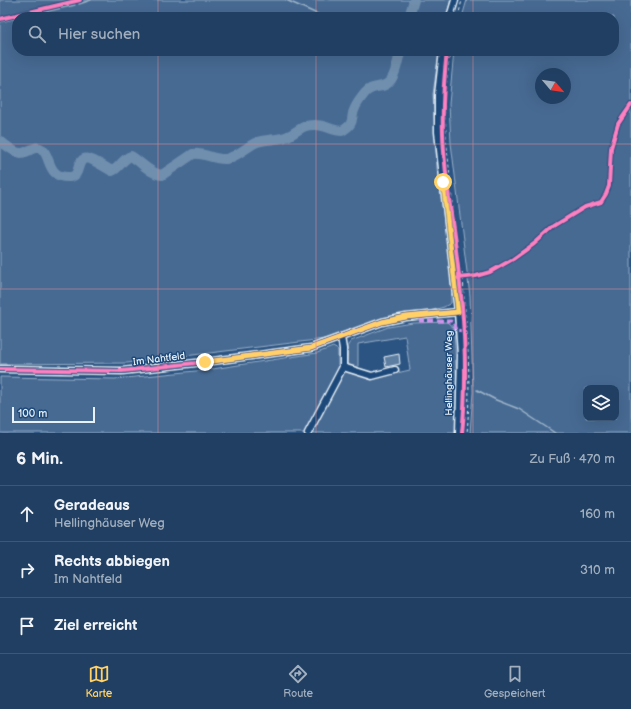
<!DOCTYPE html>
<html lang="de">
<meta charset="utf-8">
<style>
:root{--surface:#203f62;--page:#2d4a6b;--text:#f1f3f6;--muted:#a2afbe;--line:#3d5877;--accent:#ffd166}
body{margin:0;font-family:"Balsamiq Sans",sans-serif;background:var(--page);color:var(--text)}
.controls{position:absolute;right:12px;bottom:12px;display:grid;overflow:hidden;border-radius:8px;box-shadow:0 4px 16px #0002}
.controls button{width:36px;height:36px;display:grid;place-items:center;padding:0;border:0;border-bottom:1px solid var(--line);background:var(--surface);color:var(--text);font:20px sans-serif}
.compass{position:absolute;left:535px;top:68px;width:36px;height:36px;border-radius:50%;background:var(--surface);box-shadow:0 4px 16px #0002;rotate:119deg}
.scale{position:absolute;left:12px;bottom:10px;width:83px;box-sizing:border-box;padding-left:4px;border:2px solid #e8f1f8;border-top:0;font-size:11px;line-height:14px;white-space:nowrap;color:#e8f1f8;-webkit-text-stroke:3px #1f4a7a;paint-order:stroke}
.stop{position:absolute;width:12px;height:12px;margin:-9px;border:3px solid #ffd166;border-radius:50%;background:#fff}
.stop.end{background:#ffd166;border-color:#fff;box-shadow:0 1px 4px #0008}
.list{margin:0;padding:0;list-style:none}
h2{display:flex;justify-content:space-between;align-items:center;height:52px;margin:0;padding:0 16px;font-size:17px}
h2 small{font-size:13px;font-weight:400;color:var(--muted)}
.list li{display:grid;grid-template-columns:26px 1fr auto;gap:12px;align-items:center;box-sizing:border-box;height:56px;padding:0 16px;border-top:1px solid var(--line)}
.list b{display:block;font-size:15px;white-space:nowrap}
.list p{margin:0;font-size:13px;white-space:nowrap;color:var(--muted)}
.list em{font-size:13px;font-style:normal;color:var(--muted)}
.icon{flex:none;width:22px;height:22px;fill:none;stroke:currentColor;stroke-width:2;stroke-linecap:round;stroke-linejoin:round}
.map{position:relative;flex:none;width:631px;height:433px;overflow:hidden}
.search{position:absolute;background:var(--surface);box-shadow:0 4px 16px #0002;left:12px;right:12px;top:12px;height:44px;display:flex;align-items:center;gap:10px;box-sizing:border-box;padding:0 14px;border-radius:16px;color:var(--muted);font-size:15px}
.sheet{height:220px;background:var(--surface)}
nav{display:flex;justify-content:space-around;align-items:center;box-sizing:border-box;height:56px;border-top:1px solid var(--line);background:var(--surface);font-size:11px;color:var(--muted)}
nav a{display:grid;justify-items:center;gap:2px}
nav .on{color:var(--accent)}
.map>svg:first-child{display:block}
</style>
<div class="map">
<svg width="631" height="433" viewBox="0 0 631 433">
<rect width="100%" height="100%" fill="#2b5482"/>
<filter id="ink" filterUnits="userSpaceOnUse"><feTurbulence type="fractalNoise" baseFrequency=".025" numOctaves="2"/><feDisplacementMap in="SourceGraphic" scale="8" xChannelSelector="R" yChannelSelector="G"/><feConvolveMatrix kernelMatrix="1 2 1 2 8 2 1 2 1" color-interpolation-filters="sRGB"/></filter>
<g filter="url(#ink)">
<!-- green -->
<g fill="#476b93" stroke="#98aec6" fill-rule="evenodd">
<polygon points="0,0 451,0 446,17 17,17 17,51 439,51 433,94 437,168 453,291 451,296 451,303 444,307 433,310 406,315 341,337 127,363 0,364"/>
<path d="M467,0h164v433h-161l3,-41 -3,-96 -19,-153 -2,-39 5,-53h160v-34h-152zM541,74h24v24h-24zM586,388h30v30h-30z"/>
<path d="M447,322l7,6 4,78 -1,27h-457v-56l115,2 91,-9 111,-17 16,-6 5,3v15c26,19 44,11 72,5l-5,-34 -47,8v25l-11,-3 1,-21 3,-4 37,-14 25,-4z"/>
</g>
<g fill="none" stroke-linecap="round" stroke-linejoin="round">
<!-- stream -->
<g stroke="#a0b6cb" stroke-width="1.5">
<polyline points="286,0 324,17"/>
<polyline points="79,4 91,0"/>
<polyline points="23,17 75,5"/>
<polyline points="0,22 17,18"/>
<polyline points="398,51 400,52"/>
<polyline points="477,390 496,400 519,409 555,433"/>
</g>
<!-- river -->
<g stroke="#708ead" stroke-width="10">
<polyline points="409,17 414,0"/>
<path d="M0,141c6,4 14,12 21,12 7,0 15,-9 21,-4 9,7 5,30 28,28 11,-1 6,-15 14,-18 5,-3 22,9 28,12 8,-3 10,-12 19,-15 10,6 19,18 31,19l31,-21c10,-2 21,6 33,5 11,-2 19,-11 29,-16 11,-5 23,-2 33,-7 11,-5 14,-12 28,-11 9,0 17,6 26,6 15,-9 7,-12 13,-23 2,-5 6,-10 10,-15 7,-9 19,-3 26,-13 6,-9 6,-19 10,-29"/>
</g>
</g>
<!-- building -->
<polygon fill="#5d7da1" stroke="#e8f1f8" points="399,354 400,364 386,367 384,357"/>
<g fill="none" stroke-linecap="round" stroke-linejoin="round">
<defs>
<g id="minor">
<polyline points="450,17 455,0"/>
<polyline points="443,51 438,95 438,132 458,312 461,355 459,433"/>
<polyline points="343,367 372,376 395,370"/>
<polyline points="0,369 122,371 205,362 311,348 382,322 406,317 458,312"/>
<polyline points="308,433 343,367 343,349 341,337"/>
</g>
</defs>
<!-- minor casing -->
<use href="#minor" stroke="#e8f1f8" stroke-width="9"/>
<!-- path -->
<g stroke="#e8f1f8" stroke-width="1" stroke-dasharray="3 3" stroke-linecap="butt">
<polyline points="458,17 462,0"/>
<polyline points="450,51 445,98 446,137 456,240"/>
<path d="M459,267c6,6 4,21 5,30 4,45 7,91 3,136"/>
</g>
<!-- minor -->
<use href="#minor" stroke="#1f4a7a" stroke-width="6"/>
<!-- quiet -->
<polyline stroke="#d193ec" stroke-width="3" stroke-dasharray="6 3" stroke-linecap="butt" points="419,321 451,321 453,322 456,330 463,331"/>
<defs>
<g id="cycleway">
<polyline points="0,19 80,0"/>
<path d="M447,51c-3,27 -5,54 -4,82 1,36 7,73 12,109 8,63 14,127 7,191"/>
<polyline points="458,278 476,276 490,272 513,259 534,244 554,226 585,207 601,202 606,194 609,186 611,148 618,124 631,105"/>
<polyline points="0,369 122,371 205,362 311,348 382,322 406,317 458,312"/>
</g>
</defs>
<!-- cycleway casing -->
<use href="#cycleway" stroke="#1f4a7a" stroke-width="6"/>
<!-- cycleway -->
<use href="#cycleway" stroke="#ff80c0" stroke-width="4"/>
</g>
</g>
<g fill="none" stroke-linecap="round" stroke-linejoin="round" filter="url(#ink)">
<!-- route -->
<polyline stroke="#ffd166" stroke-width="5" points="205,362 311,348 382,322 406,317 458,312 443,182"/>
</g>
<!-- grid -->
<path fill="none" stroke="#df8c90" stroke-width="1" stroke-opacity="0.55" d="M158,0v17M316,0v17M473,0v17M158,51v382M316,51v382M473,51v382M0,144h631M0,289h631"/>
<g text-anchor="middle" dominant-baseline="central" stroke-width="3" stroke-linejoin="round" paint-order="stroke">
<!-- street labels -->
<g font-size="10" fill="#e8f1f8" stroke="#1f4a7a">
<text transform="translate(159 359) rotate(-7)">Im Nahtfeld</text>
<text transform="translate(449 373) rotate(-90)">Hellinghäuser Weg</text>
</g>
</g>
</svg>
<div class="controls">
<button><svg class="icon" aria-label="layers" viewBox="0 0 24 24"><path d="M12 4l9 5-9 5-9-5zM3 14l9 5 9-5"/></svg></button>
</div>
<svg class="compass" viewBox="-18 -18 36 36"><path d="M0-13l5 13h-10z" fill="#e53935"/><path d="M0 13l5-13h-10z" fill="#a2afbe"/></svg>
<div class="scale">100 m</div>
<div class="stop" style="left:443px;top:182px"></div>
<div class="stop end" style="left:205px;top:362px"></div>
<div class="search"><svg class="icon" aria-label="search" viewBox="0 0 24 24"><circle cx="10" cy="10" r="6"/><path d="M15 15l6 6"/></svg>Hier suchen</div>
</div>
<section class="sheet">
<h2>6 Min.<small>Zu Fuß · 470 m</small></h2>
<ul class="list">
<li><svg class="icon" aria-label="ahead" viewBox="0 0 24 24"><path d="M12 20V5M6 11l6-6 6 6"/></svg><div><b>Geradeaus</b><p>Hellinghäuser Weg</p></div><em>160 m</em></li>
<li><svg class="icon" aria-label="right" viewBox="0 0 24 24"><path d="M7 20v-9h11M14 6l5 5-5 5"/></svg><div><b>Rechts abbiegen</b><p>Im Nahtfeld</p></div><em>310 m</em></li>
<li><svg class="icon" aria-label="arrive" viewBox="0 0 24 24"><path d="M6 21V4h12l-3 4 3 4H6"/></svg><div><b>Ziel erreicht</b></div></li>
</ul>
</section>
<nav>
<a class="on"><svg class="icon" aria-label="map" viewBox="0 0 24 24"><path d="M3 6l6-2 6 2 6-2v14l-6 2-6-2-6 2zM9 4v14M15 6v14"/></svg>Karte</a>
<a><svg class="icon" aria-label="directions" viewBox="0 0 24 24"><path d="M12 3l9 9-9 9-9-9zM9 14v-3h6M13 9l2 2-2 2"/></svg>Route</a>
<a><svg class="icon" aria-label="saved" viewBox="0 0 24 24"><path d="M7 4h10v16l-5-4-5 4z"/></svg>Gespeichert</a>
</nav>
